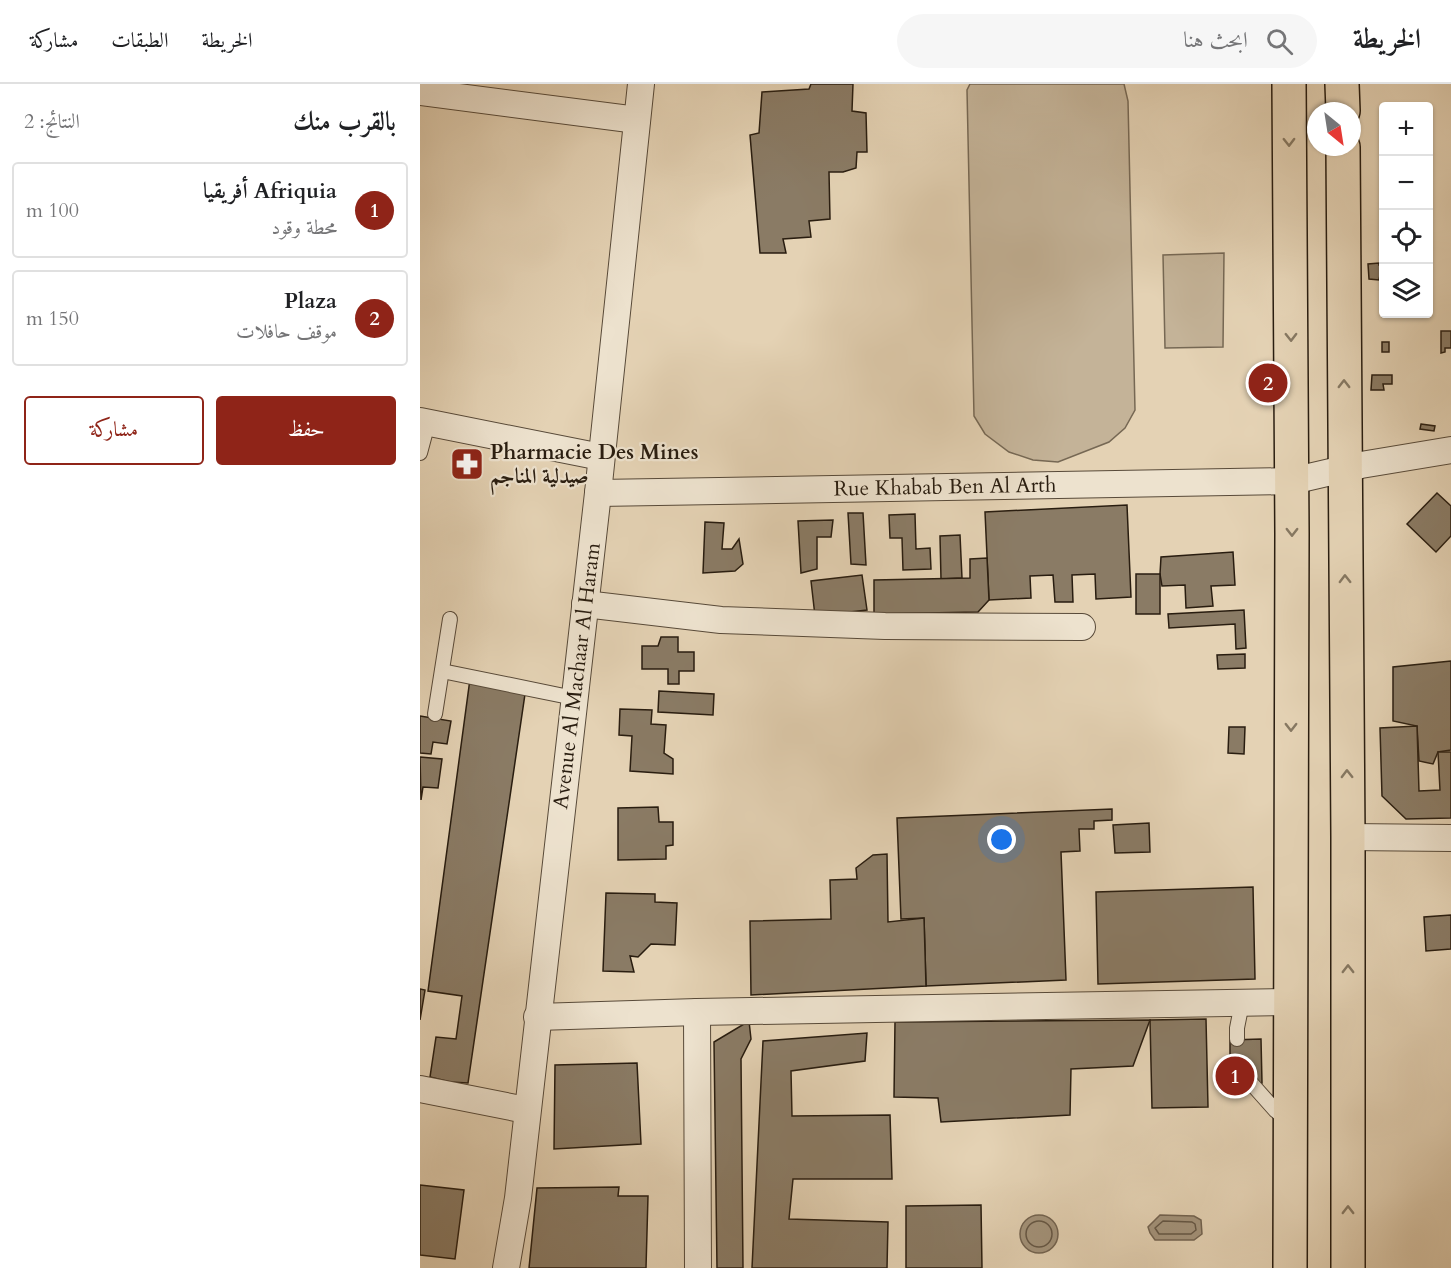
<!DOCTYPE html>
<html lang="ar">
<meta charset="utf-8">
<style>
:root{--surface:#fff;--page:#f6f6f6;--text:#202124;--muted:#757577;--line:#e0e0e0;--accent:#8f2418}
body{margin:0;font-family:Cardo,Amiri,serif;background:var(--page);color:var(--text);direction:rtl}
.controls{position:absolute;right:18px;top:18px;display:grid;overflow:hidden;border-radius:6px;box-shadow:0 2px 4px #0004}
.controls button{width:54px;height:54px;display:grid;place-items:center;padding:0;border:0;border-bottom:2px solid var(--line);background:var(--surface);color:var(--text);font:30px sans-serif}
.compass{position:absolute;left:887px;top:18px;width:54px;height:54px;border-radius:50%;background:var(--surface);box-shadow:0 2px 4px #0004;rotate:150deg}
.you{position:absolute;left:582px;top:756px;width:21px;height:21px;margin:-15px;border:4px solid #fff;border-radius:50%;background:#1a73e8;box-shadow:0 0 0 9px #1a73e833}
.badge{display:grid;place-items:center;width:39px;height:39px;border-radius:50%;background:var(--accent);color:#fff;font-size:20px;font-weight:700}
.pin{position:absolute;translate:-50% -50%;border:3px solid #fff;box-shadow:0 2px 6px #0006}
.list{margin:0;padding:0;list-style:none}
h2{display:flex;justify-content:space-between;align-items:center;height:78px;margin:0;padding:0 24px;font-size:26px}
h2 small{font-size:20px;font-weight:400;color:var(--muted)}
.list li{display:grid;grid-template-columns:39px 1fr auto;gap:18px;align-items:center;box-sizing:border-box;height:96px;margin:0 12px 12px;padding:0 12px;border:2px solid var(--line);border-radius:6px}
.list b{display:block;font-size:22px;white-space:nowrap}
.list p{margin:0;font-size:20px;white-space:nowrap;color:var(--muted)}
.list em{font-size:20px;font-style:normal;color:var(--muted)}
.actions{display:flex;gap:12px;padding:18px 24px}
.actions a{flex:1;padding:14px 0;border:2px solid var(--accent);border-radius:6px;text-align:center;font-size:21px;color:var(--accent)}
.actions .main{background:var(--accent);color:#fff}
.icon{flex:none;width:33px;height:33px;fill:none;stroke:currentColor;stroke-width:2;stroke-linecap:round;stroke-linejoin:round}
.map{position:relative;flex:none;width:1031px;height:1184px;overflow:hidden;direction:ltr}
header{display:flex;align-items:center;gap:36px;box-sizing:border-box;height:84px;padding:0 30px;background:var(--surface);border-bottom:2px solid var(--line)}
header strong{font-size:28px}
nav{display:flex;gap:33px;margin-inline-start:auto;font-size:21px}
.search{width:420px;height:54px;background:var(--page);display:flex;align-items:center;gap:15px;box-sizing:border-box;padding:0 21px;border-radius:33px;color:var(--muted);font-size:22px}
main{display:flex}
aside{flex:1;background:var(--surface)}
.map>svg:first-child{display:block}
</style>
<header>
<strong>الخريطة</strong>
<div class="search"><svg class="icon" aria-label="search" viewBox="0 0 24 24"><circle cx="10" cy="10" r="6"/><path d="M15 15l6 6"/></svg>ابحث هنا</div>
<nav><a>الخريطة</a><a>الطبقات</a><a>مشاركة</a></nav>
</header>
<main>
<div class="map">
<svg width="1031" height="1184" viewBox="0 0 1031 1184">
<rect width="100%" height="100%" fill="#e4d2b4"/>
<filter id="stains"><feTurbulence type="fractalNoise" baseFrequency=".00333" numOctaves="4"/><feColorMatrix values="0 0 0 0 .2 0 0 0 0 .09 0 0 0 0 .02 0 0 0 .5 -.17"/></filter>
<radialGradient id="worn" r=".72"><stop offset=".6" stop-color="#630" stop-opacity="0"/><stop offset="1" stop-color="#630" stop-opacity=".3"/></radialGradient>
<!-- green -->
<g fill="#c4b398" stroke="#766854" stroke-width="1.5">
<polygon points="550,0 704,0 708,17 715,326 705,344 689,358 638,378 613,376 589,368 565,350 554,332 547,6"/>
<polygon points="804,169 803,263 745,264 743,171"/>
</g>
<!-- water -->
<g fill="#a4947c" stroke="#736451" stroke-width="1.5">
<polygon points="740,1131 774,1132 781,1136 782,1150 774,1156 735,1156 730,1149 728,1143"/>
<circle cx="619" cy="1150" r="19"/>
</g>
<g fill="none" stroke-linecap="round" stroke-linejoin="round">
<!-- shore -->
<g stroke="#665846" stroke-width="1.5">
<polygon points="743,1137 772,1138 775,1140 776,1146 771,1150 739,1150 735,1144"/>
<circle cx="619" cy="1150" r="13"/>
</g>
</g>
<!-- building -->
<g fill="#8a7b65" stroke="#291d10" stroke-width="1.5">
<polygon points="391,0 433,0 432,27 446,29 447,68 437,68 436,84 423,88 409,88 410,135 389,137 391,153 363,155 366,169 340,169 330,51 339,49 342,8 389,5"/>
<polygon points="959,179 959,181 964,181 964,191 960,191 959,196 949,195 948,180"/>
<polygon points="1021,247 1031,247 1031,264 1025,264 1025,268 1021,269"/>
<rect x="962" y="258" width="7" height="10"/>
<polygon points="952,291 972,291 972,300 963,300 964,306 951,306"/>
<polygon points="1001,340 1015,342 1014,347 1000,345"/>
<polygon points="1017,409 1031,422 1031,452 1016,468 987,440"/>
<polygon points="707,421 711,513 676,515 675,490 652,491 653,518 635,518 633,491 610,492 611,514 569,516 565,428"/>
<polygon points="428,429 443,429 446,481 431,480"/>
<polygon points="495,430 496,465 510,464 511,485 483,486 482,454 470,454 469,431"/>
<polygon points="413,436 411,453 397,453 397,485 381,489 378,437"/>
<polygon points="285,438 304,439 302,465 312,465 319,455 323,480 315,487 283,489"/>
<polygon points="540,451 542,494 521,495 520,452"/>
<polygon points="813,468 815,501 791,502 793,522 766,524 765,501 742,502 740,490 741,473"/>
<polygon points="567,474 569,516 558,528 454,530 454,496 550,494 550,475"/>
<rect x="716" y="490" width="24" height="40"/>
<polygon points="442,491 447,526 395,532 391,497"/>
<polygon points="824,526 826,564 816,565 815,540 749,544 748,530"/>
<polygon points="241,553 258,553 258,568 274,568 274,587 259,587 259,600 248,600 248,585 222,585 222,562 238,562"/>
<polygon points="825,570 825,584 798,585 797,571"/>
<polygon points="1031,577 1031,666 1018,668 1013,680 999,677 997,642 973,637 973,583"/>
<polygon points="50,595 105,610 48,999 30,998 10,993 16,953 36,955 42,912 8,907"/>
<polygon points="239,607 294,610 293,631 238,628"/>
<polygon points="200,625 232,626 231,640 246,641 244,669 253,675 253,690 210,687 212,652 199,651"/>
<polygon points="0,632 31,637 27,660 13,658 11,670 0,669"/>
<polygon points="997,642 999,707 1020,706 1018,668 1031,668 1031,734 986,735 962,712 960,644"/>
<polygon points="809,643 825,643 824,670 808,669"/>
<polygon points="0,673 22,675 18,704 3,703 1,716"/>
<polygon points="238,723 239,738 253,738 253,761 246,762 246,775 198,776 198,724"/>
<polygon points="692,725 692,736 674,737 674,745 659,745 660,767 641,768 646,896 506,902 504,834 481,835 477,734"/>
<polygon points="729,739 730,768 695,769 693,741"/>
<polygon points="467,770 468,838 504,834 506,902 331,911 330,837 411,835 410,796 437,795 436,784 453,771"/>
<polygon points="833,803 835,895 678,900 676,808"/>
<polygon points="186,809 235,810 235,818 257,819 255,861 231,860 218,873 210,872 214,888 183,887"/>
<polygon points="1031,831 1031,865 1006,867 1004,833"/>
<polygon points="0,905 5,906 0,936"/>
<polygon points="786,935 788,1023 732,1024 730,936"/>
<polygon points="730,936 713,982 651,985 650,1031 521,1038 518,1014 474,1013 475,938"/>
<polygon points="329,937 331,955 321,975 323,1184 297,1184 294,958"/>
<polygon points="447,949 445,977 371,987 372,1032 470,1031 472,1095 373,1095 369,1135 468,1138 467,1184 332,1184 343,957"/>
<polygon points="841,955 842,999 810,1000 810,956"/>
<polygon points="217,979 221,1060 134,1065 135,981"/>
<polygon points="0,1101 44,1106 35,1175 0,1171"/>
<polygon points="199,1103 198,1112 228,1112 226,1184 109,1184 117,1104"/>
<polygon points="561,1121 562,1184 486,1184 486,1122"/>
</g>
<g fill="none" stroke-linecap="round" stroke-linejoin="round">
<defs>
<g id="service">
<polyline points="0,369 8,339"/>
<polyline points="22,587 154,614"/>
<polyline points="15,630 30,535"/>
<polyline points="817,955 817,944 822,919"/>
<polyline points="831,999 855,1026 867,1036"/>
</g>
<g id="minor">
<polyline points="0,8 217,36"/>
<polyline points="0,337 181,373"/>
<polyline points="178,409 872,397 941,381 1031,366"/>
<polyline points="165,520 301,536 465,542 662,543"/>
<polyline points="928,753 1031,754"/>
<polyline points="277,928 278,1184"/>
<polyline points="117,933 277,928 870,918"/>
<polyline points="0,1005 106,1026"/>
<polyline points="86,1184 98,1114 178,409 221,0"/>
</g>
<g id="primary">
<polyline points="869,0 872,449 870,1184"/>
<polyline points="922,0 923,27"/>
<polyline points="923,63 928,753 928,1184"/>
</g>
</defs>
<!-- service casing -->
<use href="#service" stroke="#584a39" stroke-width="16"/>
<!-- minor casing -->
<use href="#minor" stroke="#584a39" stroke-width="28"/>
<!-- primary casing -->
<use href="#primary" stroke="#291d10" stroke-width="36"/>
<!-- service -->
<use href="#service" stroke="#ede2ce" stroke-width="14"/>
<!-- minor -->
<use href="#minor" stroke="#ede2ce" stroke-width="26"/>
<!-- primary -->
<use href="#primary" stroke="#e4d2b4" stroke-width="33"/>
</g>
<!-- one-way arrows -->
<defs><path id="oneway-chevron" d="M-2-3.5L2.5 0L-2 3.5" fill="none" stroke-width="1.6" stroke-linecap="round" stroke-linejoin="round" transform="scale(1.5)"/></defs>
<g stroke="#867862">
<use href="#oneway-chevron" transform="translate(869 58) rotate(89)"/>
<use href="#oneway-chevron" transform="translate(871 253) rotate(89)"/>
<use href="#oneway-chevron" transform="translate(924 300) rotate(-90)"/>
<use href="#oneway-chevron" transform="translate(872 448) rotate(90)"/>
<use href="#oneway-chevron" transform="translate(925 495) rotate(-91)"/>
<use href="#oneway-chevron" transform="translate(871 643) rotate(90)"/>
<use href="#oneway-chevron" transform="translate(927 690) rotate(-91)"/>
<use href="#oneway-chevron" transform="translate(928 885) rotate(-90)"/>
<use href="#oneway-chevron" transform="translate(928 1126) rotate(-90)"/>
</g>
<!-- icons -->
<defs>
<symbol id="pharmacy-square" viewBox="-11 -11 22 22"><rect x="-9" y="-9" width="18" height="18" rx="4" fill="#8f2418" stroke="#ede2ce"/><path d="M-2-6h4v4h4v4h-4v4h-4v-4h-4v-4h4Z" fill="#fff"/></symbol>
</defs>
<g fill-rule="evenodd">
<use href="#pharmacy-square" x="28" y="361" width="38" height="38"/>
</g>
<g text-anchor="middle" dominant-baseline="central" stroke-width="4.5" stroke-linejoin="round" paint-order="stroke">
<!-- poi labels -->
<g font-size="21" font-weight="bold" fill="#291d10" stroke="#ede2ce" text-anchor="start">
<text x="70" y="368">Pharmacie Des Mines<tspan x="70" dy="24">صيدلية المناجم</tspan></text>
</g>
<!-- street labels -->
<g font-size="21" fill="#291d10" stroke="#ede2ce">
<text transform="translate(525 403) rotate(-1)">Rue Khabab Ben Al Arth</text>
<text transform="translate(157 592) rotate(-83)">Avenue Al Machaar Al Haram</text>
</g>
</g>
<rect width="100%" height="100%" filter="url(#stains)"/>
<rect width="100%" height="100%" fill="url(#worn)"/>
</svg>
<div class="controls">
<button>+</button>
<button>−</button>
<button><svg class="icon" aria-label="locate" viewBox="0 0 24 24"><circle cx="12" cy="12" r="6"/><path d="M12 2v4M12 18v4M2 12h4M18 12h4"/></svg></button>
<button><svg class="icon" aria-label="layers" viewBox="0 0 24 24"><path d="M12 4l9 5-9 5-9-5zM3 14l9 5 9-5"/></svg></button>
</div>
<svg class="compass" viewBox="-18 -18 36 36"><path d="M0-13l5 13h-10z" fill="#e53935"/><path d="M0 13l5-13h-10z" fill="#757577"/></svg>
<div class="you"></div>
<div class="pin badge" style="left:815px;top:992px">1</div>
<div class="pin badge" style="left:848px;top:299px">2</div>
</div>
<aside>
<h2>بالقرب منك<small>النتائج: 2</small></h2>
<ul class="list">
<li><span class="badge">1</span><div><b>Afriquia أفريقيا</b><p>محطة وقود</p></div><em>100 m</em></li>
<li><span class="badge">2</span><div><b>Plaza</b><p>موقف حافلات</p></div><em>150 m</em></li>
</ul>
<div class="actions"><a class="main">حفظ</a><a>مشاركة</a></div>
</aside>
</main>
